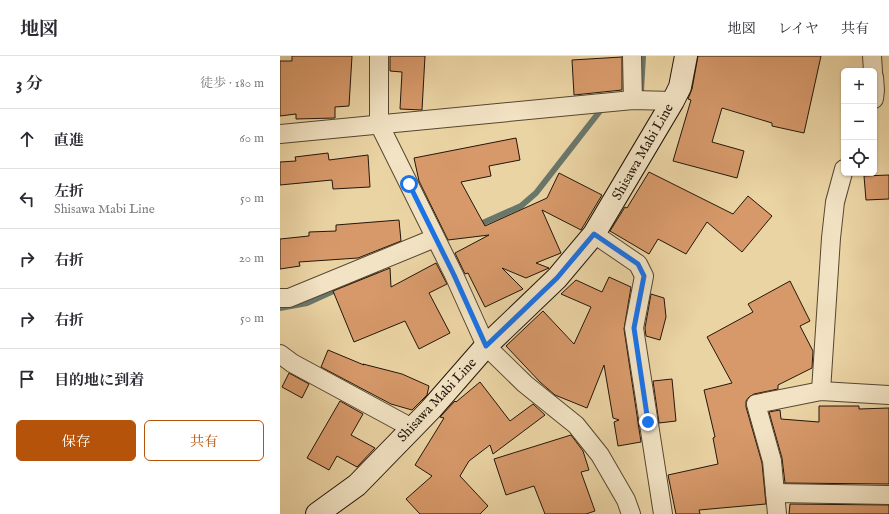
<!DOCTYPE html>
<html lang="ja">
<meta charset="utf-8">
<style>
:root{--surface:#fff;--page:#f2f2f3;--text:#2b2b33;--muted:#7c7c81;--line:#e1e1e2;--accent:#b45309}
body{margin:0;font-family:"IM FELL English","Noto Serif JP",serif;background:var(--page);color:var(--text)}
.controls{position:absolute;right:12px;top:12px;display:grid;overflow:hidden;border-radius:6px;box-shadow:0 1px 3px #0004}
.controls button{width:36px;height:36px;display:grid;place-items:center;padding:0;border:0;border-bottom:1px solid var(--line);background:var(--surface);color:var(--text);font:20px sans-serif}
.stop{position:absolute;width:12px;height:12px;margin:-9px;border:3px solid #1a73e8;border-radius:50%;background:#fff}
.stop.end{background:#1a73e8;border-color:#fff;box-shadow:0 1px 4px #0008}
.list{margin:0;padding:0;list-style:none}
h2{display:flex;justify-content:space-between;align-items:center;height:52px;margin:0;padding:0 16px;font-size:17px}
h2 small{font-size:13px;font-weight:400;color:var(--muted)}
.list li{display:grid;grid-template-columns:26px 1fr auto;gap:12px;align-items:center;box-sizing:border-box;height:60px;padding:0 16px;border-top:1px solid var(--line)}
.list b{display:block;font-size:15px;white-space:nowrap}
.list p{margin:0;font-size:13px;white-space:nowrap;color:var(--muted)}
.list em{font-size:13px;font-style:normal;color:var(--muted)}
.actions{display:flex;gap:8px;padding:12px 16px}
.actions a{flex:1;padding:9px 0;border:1px solid var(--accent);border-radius:6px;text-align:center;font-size:14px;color:var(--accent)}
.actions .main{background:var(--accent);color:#fff}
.icon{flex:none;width:22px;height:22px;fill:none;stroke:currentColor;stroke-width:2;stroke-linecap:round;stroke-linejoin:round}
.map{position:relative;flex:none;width:609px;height:458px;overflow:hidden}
header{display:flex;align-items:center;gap:24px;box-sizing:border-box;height:56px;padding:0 20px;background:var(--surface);border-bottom:1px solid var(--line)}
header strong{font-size:19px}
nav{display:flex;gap:22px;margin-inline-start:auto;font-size:14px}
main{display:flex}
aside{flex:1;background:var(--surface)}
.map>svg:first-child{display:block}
</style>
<header>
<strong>地図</strong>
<nav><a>地図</a><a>レイヤ</a><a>共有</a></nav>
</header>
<main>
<aside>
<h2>3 分<small>徒歩 · 180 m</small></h2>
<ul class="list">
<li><svg class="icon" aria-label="ahead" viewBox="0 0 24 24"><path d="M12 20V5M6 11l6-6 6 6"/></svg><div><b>直進</b></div><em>60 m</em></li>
<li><svg class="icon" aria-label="left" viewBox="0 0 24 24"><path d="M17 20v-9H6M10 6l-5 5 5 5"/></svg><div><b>左折</b><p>Shisawa Mabi Line</p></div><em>50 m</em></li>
<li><svg class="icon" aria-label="right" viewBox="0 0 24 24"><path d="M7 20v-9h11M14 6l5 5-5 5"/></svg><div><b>右折</b></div><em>20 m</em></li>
<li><svg class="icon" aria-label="right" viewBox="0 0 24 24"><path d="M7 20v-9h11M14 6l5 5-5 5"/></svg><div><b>右折</b></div><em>50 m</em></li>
<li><svg class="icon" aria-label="arrive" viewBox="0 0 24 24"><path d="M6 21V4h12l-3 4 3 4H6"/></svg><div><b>目的地に到着</b></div></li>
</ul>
<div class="actions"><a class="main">保存</a><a>共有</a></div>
</aside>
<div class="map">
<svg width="609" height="458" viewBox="0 0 609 458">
<rect width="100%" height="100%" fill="#ebd4a4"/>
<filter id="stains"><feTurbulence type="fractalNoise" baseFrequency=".005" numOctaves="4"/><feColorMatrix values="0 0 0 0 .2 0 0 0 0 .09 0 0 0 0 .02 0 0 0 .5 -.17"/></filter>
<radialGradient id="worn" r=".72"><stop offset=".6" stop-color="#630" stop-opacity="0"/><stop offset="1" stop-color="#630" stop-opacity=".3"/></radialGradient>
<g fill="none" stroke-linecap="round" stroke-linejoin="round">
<!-- stream -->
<g stroke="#69776b" stroke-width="6">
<polyline points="361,35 363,0"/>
<polyline points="196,170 241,150 256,137 320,55"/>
<polyline points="0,252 27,247 95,216"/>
</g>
</g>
<!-- building -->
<g fill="#d7996a" stroke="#23160a">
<polygon points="12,0 72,0 69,50 55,51 55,62 16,63 16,58 0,60 0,5 12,5"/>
<polygon points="110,0 145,0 142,54 120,53 122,16 110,15"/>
<polygon points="418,0 541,0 524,77 492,70 492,67 442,52 432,86 464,95 457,122 393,105 411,44 408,43 412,33"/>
<polygon points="342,1 342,34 294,39 292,4"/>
<polygon points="236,82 240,104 209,110 211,120 181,126 205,170 267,142 279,117 322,139 301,174 262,154 281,197 256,207 269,212 246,222 222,212 243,233 205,251 188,217 185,218 175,197 209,179 168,184 139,125 134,102"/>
<polygon points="48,97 49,104 88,99 90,131 53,133 52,124 0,129 0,106 16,105 15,101"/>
<polygon points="369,116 453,158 468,140 492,160 462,196 427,166 406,198 378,183 369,198 330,175 345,151 347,152"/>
<polygon points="609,119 609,143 586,144 584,120"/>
<polygon points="119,164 121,185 78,202 19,206 20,210 0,213 0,183 29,180 29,176 56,175 56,169"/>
<polygon points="156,207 167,228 149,237 170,277 139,293 125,265 74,286 53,235 110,212 111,231"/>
<polygon points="329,221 351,231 344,273 361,386 338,390 334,366 339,364 333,362 324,309 307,352 275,339 260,326 226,290 263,255 294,288 311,251 281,238 296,224 322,236"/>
<polygon points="510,225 530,265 520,270 533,295 532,312 498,329 498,333 474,338 469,341 466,345 466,351 482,407 486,448 419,454 420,458 396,458 388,419 438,408 433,382 435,381 424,334 452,327 427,281 473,256 468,248"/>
<polygon points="371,238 384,242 386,261 380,284 366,280 365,272"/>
<polygon points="48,294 84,309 83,308 122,318 149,330 147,339 132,354 111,348 41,311"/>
<polygon points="9,317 29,328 22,342 2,331"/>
<polygon points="392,323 396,365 379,367 373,325"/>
<polygon points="200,326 230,365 253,348 265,359 213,398 210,389 189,405 180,420 208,450 200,458 140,458 126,443 152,420 135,409 164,362 160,361 175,345 176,346"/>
<polygon points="60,345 83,358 71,379 95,392 77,411 57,400 49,414 27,402"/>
<polygon points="539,350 579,350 579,353 609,352 609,428 505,427 502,402 489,356 500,354 501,363 539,366"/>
<polygon points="291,379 303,395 309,414 301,416 315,455 306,458 265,458 254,430 226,439 214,403"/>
<polygon points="510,448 609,449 609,458 509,458"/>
</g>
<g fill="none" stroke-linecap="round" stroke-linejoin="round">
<defs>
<g id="street">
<polyline points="99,0 99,68 174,219 206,290 245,328 296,369 320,399 346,444 351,458"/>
<polyline points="352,0 353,44"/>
<polyline points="592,0 593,15"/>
<polyline points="594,21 595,34 594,43"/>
<polyline points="0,78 353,44 393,45"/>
<polyline points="314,178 358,208 364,220 354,272 383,458"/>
<polyline points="0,242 9,242 155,182"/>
<polyline points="0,298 12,307 132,372"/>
<polyline points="541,335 551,182 555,146 564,113"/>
<polyline points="495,437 609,439"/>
<polyline points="497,458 492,405 476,348 541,335 609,339"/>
</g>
<polyline id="secondary" points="37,458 77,429 151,353 206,290 277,222 314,178 393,45 400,31 406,0"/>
</defs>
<!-- street casing -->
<use href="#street" stroke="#554630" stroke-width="20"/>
<!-- secondary casing -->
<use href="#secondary" stroke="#23160a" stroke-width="24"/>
<!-- street -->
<use href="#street" stroke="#f2e3c4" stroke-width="18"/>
<!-- secondary -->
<use href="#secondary" stroke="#f2e3c4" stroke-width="22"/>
</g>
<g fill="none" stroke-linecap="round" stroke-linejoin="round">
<!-- route -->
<polyline stroke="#1a73e8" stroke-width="5" points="129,128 174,219 206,290 277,222 314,178 358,208 364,220 354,272 368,366"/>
</g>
<g text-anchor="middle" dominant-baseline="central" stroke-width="3.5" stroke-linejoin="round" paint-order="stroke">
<!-- street labels -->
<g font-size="14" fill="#23160a" stroke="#f2e3c4">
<text transform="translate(363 96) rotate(-60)">Shisawa Mabi Line</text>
<text transform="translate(157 344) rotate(-47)">Shisawa Mabi Line</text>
</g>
</g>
<rect width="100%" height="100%" filter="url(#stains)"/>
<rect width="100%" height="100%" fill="url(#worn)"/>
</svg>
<div class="controls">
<button>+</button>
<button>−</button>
<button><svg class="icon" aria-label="locate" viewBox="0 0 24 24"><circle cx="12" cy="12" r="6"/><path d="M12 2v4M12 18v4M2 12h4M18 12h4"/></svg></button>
</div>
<div class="stop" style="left:129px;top:128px"></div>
<div class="stop end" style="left:368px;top:366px"></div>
</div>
</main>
